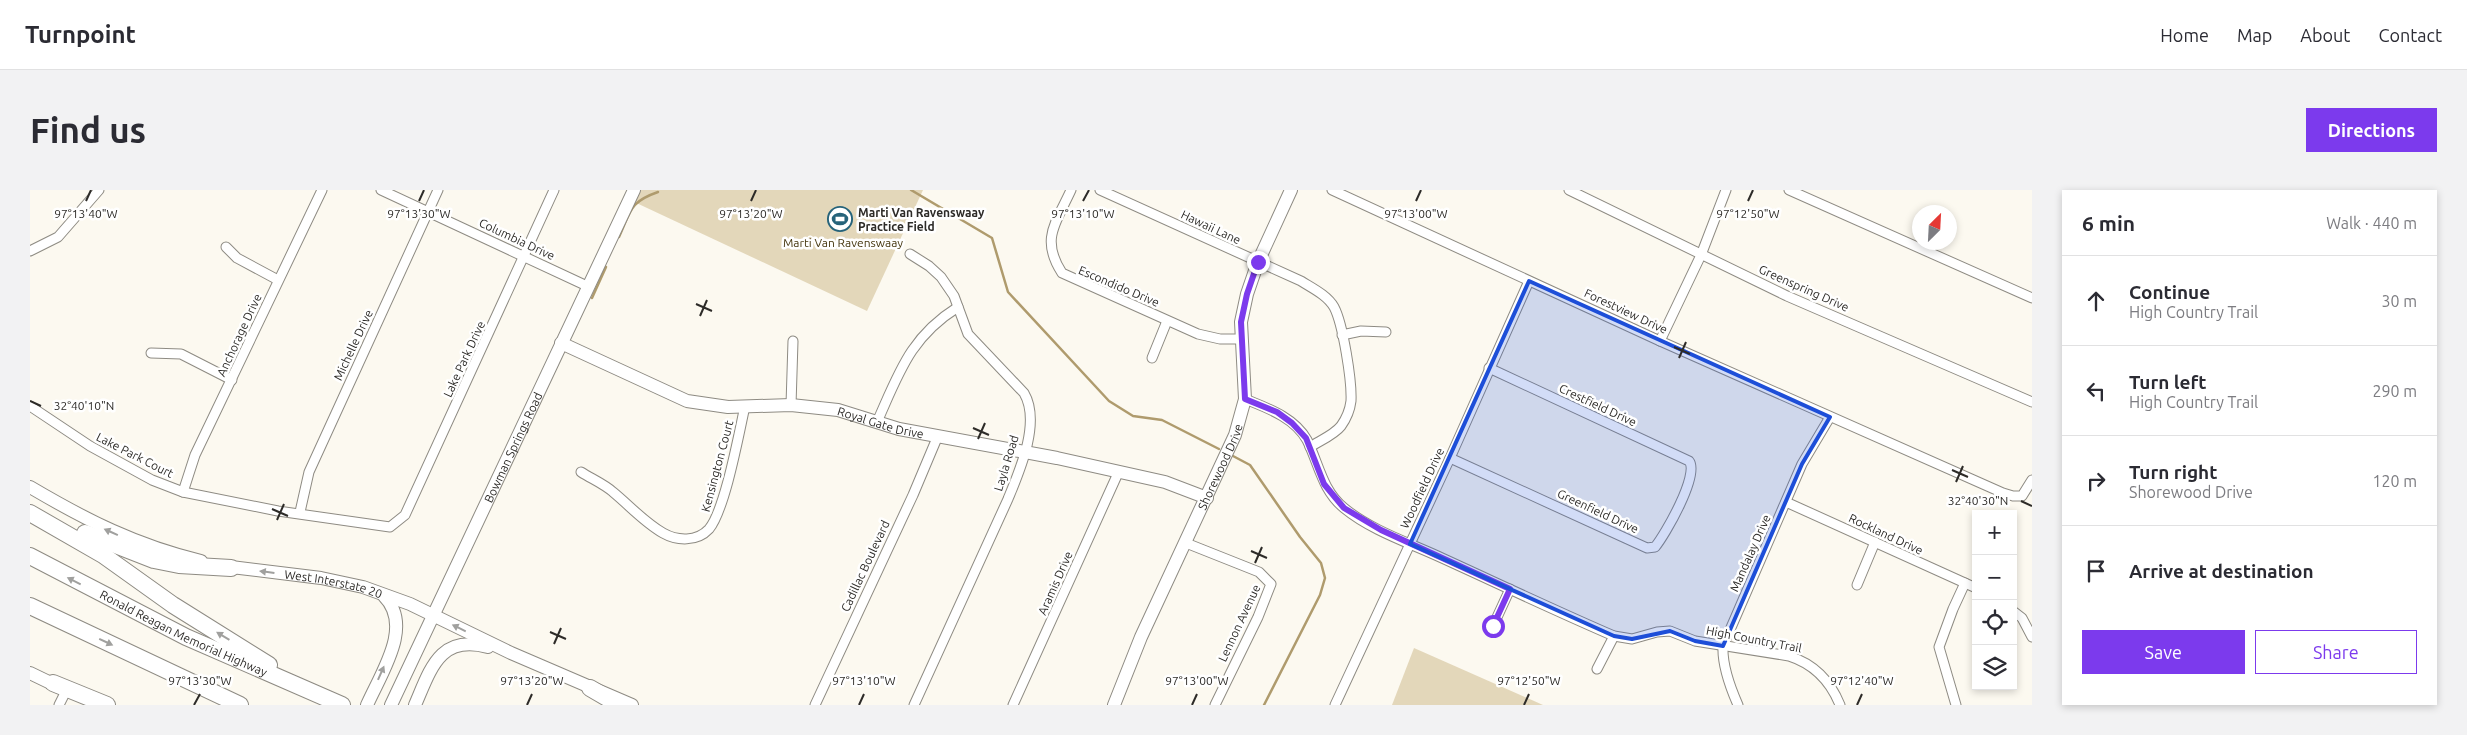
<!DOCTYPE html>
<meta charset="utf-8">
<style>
:root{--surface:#fff;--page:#f2f2f3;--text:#2b2b33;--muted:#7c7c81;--line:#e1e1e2;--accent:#7c3aed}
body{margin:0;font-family:Ubuntu,sans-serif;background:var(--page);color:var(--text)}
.controls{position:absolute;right:15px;bottom:15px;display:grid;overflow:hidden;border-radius:0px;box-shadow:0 2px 8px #0003}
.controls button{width:45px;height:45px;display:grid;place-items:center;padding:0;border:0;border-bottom:1px solid var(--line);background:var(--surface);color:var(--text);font:25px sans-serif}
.compass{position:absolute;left:1882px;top:15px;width:45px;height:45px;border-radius:50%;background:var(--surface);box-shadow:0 2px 8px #0003;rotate:24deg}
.stop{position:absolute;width:15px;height:15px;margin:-11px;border:4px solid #7c3aed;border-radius:50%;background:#fff}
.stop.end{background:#7c3aed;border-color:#fff;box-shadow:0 1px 5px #0008}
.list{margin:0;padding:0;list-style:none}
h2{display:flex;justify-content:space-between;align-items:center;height:65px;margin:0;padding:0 20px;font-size:21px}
h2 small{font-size:16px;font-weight:400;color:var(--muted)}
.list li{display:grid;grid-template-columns:32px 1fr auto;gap:15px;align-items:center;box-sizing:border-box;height:90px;padding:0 20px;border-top:1px solid var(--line)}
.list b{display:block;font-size:19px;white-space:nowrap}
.list p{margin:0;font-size:16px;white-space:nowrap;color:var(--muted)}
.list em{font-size:16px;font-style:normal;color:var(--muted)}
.actions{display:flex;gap:10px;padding:15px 20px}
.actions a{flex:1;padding:11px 0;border:1px solid var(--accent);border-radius:0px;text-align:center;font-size:18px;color:var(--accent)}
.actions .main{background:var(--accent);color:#fff}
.icon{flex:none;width:28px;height:28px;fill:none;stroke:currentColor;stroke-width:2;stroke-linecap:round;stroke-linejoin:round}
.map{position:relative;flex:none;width:2002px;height:515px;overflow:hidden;border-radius:0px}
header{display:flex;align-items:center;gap:30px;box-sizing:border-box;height:70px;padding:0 25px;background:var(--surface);border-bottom:1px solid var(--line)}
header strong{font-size:24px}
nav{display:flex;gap:28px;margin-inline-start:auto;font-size:18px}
.intro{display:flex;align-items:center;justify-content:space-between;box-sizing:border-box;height:120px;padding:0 30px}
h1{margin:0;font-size:35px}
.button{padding:12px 22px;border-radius:0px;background:var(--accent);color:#fff;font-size:18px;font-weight:700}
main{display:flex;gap:30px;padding:0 30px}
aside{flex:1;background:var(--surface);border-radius:0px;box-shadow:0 2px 8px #0003}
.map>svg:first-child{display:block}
</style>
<header>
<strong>Turnpoint</strong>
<nav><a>Home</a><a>Map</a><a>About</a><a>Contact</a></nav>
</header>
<div class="intro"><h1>Find us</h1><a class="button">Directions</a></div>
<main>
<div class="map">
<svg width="2002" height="515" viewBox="0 0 2002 515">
<rect width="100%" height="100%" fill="#fcf9f0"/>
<!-- green -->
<g fill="#e3d7ba">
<polygon points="605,0 893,0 837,121 600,10"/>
<polygon points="1384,458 1513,515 1362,515"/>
</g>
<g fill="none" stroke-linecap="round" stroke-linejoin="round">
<!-- stream -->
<g stroke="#af9b6d" stroke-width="2.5">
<polyline points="881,0 962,48 978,102 1079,211 1103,226 1132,230 1189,259"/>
<path d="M589,47c12,-26 10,-35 39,-45"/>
<polyline points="562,108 576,77"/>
<polyline points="1203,266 1220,275 1270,347 1291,373 1295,388 1290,405 1234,515"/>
</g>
<defs>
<g id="street">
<polyline points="351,0 557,96"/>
<path d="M1041,0c-15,33 -31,49 -9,83l136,61 22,5h21"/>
<path d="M1070,0l201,91c11,7 26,14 33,26 9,17 18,74 17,94 -1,8 -5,18 -10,25 -7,9 -22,15 -31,21"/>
<polyline points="1302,0 1630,151 1973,303 1983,306 1992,306 2002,290"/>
<polyline points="1539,0 1757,106 2002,212"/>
<polyline points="1759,0 2002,108"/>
<polyline points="196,57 207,68 248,90"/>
<polyline points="0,61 28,47 69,0"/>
<path d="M880,64l19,12 12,11 13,19 14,38 56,59c17,29 -4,77 -16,106l-94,206"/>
<polyline points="1312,145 1331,141 1356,142"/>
<polyline points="1630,151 1671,65 1696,0"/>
<polyline points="121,163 151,164 202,190"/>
<polyline points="1122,168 1137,131"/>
<path d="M1215,209c22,9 49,18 62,41 12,24 15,50 37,68 28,23 66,35 98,50 57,26 114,53 172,78l18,3 25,-7 13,-1 25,10 94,15c25,8 41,24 51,49"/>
<polyline points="761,215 763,151"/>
<polyline points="0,216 60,256 122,290 153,302 248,321 360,337 375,325 524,0"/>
<path d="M847,232c22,-49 33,-85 81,-115"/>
<path d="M1420,268l197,90 8,-1c10,-12 45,-73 34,-86l-200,-93"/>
<path d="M551,282c11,7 23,12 32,20 17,14 31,30 50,41 14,8 34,9 46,-4 16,-19 30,-96 36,-123"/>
<polyline points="153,302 165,265 292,0"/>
<polyline points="1756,312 1946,398"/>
<polyline points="270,322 279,282 408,0"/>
<polyline points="1156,353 1229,382 1241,394 1228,427 1185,515"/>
<polyline points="1827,395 1845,352"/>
<polyline points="1983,421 1992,428 2002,447"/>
<polyline points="1463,436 1480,399"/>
<polyline points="1567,479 1584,446"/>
<polyline points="29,515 36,501"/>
<polyline points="785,515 883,305 907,248"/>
<polyline points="983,515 1089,281"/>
<polyline points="1305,515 1420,268 1499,91"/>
<path d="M1708,515c-8,-18 -16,-39 -15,-59l79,-182 28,-47"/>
<polyline points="1926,515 1909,457 1923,419 1935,393"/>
</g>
<g id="secondary">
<path id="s1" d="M531,153l126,58 41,6 63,-2 47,5 61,19 158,29 108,24 42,16"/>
<path d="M0,297c56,33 107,59 171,74"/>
<path id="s2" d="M193,376l98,12 42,9 47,17 101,49 121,52"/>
<polyline points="0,483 29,497"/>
<path d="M337,515c14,-32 47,-79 17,-109"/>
<path id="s3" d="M361,515l243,-515"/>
<path d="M385,515c16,-37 25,-71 73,-58"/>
<path id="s4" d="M1084,515l27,-68 94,-202 10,-36 -4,-77 6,-28 11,-32 33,-72"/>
</g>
<g id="highway">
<polyline points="0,323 73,365 143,415 239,475"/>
<polyline points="55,343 124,370 149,375 201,378"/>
<path id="s5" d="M0,366l156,81 156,68"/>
<polyline points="0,416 210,515"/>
<polyline points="23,493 77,515"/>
<polyline points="560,498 589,515"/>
</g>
</defs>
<!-- street casing -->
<use href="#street" stroke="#8e8b83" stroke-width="11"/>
<!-- secondary casing -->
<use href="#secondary" stroke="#8e8b83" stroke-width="14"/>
<!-- highway casing -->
<use href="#highway" stroke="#8e8b83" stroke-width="18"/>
<!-- street -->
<use href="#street" stroke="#fff" stroke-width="9"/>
<!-- secondary -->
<use href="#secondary" stroke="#fff" stroke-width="12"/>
<!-- highway -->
<use href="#highway" stroke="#fff" stroke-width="16"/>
</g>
<!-- one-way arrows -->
<defs><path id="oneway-solid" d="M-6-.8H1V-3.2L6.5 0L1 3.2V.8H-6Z" transform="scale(1.25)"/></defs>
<g fill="#a0a09e">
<use href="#oneway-solid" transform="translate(81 342) rotate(-156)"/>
<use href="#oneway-solid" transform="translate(237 382) rotate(-173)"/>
<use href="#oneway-solid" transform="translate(44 391) rotate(-153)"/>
<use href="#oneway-solid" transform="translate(429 438) rotate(-154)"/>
<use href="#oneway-solid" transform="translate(193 446) rotate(-149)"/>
<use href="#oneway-solid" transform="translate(76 452) rotate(25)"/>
<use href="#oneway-solid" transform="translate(351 483) rotate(-66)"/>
</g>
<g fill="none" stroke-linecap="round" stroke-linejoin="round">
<!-- route -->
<polyline stroke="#7c3aed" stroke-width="6" points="1228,72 1217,104 1211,132 1215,209 1247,222 1262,233 1276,248 1294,294 1314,318 1351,340 1480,399 1463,436"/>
</g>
<!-- marked area -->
<path fill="#1d4ed8" fill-opacity="0.2" stroke="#1d4ed8" stroke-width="4" stroke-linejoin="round" d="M1499,91l301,136 -28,47 -79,182 -28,-5 -25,-10 -38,8 -18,-3 -204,-92z"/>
<!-- ticks -->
<path fill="none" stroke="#2d2b28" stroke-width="2" d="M56,11l5,-11M389,11l5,-11M721,11l5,-11M1053,11l6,-11M1386,11l5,-11M1718,11l5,-11M666,114l16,7M670,126l7,-16M1644,157l16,7M1649,168l7,-16M0,211l11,5M943,238l16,7M948,249l7,-16M1922,280l16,7M1926,292l7,-16M1991,311l11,5M242,319l16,7M247,330l7,-16M1221,361l16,7M1225,373l7,-16M520,442l16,7M524,454l7,-16M164,515l6,-11M497,515l5,-11M829,515l5,-11M1162,515l5,-11M1494,515l5,-11M1827,515l5,-11"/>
<!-- icons -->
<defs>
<symbol id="stadium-ring" viewBox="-11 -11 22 22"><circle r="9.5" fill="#fff" stroke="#26637a" stroke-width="1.5"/><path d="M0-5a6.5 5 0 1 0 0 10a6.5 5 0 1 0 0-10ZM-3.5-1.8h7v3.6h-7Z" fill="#26637a"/></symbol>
</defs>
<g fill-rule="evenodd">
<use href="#stadium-ring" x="796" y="15" width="28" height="28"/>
</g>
<g text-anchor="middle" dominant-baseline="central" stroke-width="5" stroke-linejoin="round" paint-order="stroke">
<!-- poi labels -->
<g font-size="12" font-weight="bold" fill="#2d2b28" stroke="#fff" text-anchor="start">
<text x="828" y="22">Marti Van Ravenswaay<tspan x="828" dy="14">Practice Field</tspan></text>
</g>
<!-- street labels -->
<g font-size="12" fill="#2d2b28" stroke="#fff">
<text transform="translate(1181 37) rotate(25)">Hawaii Lane</text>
<text transform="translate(487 49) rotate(25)">Columbia Drive</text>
<text transform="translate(1089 96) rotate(23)">Escondido Drive</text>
<text transform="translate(1774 98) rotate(24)">Greenspring Drive</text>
<text transform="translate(1596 121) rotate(25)">Forestview Drive</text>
<text transform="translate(209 145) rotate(-65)">Anchorage Drive</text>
<text transform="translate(323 155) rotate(-65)">Michelle Drive</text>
<text transform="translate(434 169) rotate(-65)">Lake Park Drive</text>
<text transform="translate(1568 215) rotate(25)">Crestfield Drive</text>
<text stroke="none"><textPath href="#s1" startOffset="335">Royal Gate Drive</textPath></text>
<text stroke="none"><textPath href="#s3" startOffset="285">Bowman Springs Road</textPath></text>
<text transform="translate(105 265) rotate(27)">Lake Park Court</text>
<text transform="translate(976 273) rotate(-73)">Layla Road</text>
<text transform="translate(687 276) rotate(-75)">Kensington Court</text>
<text stroke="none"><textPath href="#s4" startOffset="261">Shorewood Drive</textPath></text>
<text transform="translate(1392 298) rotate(-65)">Woodfield Drive</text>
<text transform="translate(1568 321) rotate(25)">Greenfield Drive</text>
<text transform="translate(1856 344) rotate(25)">Rockland Drive</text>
<text transform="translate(1720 363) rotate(-66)">Mandalay Drive</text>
<text transform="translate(835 376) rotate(-65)">Cadillac Boulevard</text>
<text transform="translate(1025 393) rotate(-66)">Aramis Drive</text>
<text stroke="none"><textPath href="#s2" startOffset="112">West Interstate 20</textPath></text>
<text transform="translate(1209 433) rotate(-65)">Lennon Avenue</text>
<text stroke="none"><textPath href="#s5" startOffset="172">Ronald Reagan Memorial Highway</textPath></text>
<text transform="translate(1724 449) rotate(11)">High Country Trail</text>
</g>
<!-- park labels -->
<g font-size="12" fill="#463710" stroke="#fff">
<text x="813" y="52">Marti Van Ravenswaay</text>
</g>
</g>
<g font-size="12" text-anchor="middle" fill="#2d2b28" stroke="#fff" stroke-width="5" stroke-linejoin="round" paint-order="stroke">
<text x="56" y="28">97°13'40"W</text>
<text x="389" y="28">97°13'30"W</text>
<text x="721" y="28">97°13'20"W</text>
<text x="1053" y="28">97°13'10"W</text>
<text x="1386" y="28">97°13'00"W</text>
<text x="1718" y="28">97°12'50"W</text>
<text x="54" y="220">32°40'10"N</text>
<text x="1948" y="315">32°40'30"N</text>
<text x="170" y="495">97°13'30"W</text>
<text x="502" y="495">97°13'20"W</text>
<text x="834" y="495">97°13'10"W</text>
<text x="1167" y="495">97°13'00"W</text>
<text x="1499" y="495">97°12'50"W</text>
<text x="1832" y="495">97°12'40"W</text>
</g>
</svg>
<div class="controls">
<button>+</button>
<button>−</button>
<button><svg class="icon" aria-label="locate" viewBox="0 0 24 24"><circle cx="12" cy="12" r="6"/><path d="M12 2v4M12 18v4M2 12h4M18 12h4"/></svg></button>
<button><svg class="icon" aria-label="layers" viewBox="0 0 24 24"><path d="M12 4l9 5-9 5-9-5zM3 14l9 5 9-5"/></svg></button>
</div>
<svg class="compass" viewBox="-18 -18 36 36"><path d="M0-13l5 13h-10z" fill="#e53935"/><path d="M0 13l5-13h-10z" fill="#7c7c81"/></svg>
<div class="stop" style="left:1463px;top:436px"></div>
<div class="stop end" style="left:1228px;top:72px"></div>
</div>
<aside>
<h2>6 min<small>Walk · 440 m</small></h2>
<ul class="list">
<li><svg class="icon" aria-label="ahead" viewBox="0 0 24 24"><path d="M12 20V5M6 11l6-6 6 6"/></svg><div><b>Continue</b><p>High Country Trail</p></div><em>30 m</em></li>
<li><svg class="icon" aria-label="left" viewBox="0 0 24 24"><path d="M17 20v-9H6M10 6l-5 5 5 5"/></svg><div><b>Turn left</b><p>High Country Trail</p></div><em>290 m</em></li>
<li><svg class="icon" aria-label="right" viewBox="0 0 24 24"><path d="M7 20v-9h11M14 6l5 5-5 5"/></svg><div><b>Turn right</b><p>Shorewood Drive</p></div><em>120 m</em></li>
<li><svg class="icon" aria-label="arrive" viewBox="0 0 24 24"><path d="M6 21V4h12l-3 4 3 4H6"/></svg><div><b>Arrive at destination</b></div></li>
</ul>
<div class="actions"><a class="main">Save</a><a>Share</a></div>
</aside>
</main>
